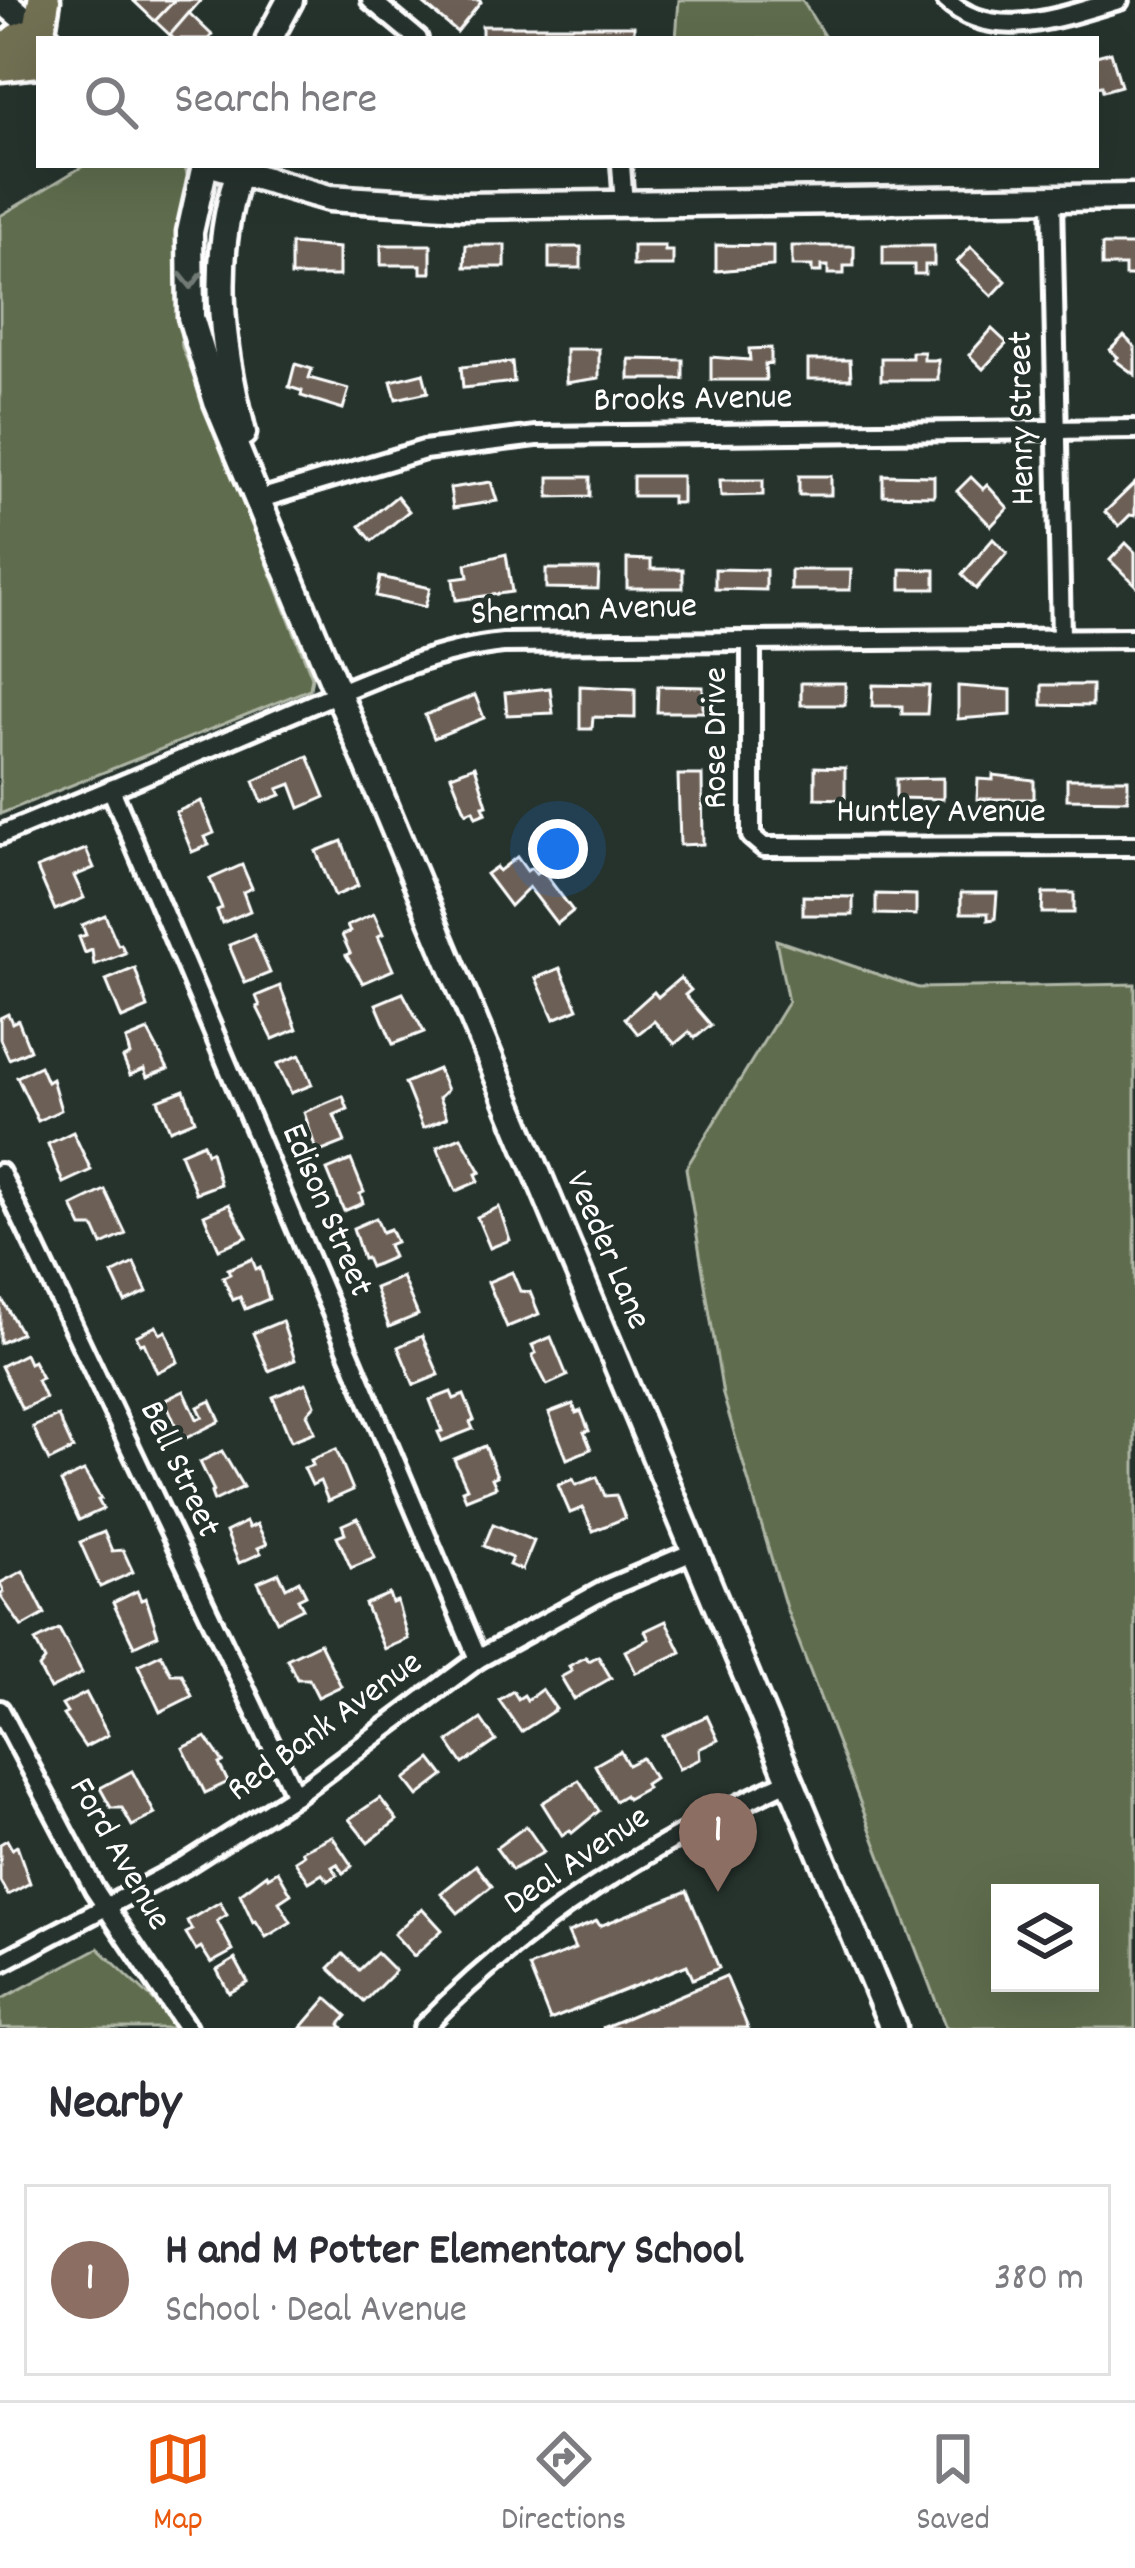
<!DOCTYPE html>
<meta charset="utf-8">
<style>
:root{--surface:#fff;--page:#f2f2f3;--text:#2b2b33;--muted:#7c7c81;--line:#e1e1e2;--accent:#ea580c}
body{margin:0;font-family:Dekko,sans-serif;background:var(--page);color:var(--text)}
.controls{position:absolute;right:36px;bottom:36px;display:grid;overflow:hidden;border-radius:0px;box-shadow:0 12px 48px #0002}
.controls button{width:108px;height:108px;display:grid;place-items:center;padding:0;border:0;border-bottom:3px solid var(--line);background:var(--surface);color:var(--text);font:60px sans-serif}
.you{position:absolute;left:558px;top:849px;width:42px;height:42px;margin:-30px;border:9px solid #fff;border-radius:50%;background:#1a73e8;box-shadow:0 0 0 18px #1a73e833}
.badge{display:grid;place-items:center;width:78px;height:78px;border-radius:50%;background:var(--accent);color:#fff;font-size:39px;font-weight:700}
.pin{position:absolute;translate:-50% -99px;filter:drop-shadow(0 3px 6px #0008)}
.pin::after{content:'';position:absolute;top:63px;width:42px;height:36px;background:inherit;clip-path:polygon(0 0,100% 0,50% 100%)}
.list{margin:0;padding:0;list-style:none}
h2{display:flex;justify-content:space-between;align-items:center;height:156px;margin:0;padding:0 48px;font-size:51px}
h2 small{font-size:39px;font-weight:400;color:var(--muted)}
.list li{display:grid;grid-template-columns:78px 1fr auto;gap:36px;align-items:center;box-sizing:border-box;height:192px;margin:0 24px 24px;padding:0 24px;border:3px solid var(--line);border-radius:0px}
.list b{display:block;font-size:45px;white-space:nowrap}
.list p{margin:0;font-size:39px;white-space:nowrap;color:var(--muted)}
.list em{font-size:39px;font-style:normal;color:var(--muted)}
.icon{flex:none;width:66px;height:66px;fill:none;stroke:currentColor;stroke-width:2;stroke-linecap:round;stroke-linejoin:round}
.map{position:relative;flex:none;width:1135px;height:2028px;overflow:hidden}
.search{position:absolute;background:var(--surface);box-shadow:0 12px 48px #0002;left:36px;right:36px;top:36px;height:132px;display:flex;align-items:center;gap:30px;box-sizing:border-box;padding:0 42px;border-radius:0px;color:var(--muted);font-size:45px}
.sheet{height:372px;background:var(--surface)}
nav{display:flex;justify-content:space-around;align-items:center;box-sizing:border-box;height:168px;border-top:3px solid var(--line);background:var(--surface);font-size:33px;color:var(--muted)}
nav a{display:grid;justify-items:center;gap:6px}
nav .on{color:var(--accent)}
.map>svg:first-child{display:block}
</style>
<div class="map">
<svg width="1135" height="2028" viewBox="0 0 1135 2028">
<rect width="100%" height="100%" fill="#26332d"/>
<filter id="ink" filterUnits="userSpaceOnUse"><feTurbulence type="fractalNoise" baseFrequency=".00833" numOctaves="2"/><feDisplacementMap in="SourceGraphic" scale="24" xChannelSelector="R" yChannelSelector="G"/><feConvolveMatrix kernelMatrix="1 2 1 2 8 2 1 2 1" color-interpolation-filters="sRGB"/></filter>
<g filter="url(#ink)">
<!-- green -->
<g fill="#5f6c4d" stroke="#afb6a6" stroke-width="3" fill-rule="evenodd">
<polygon points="679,0 802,0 826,39 676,39"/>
<polygon points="85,165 184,165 190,184 176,280 182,347 312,677 310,689 0,814 0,216"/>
<path d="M776,940l142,48 217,-4v1044h-189l-160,-420 -63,-213 -37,-227 102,-166zM1000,1893h90v90h-90z"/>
<polygon points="98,1948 183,2028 0,2028 0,2000"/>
</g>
<!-- building -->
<g fill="#6c6156" stroke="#fff" stroke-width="3">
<polygon points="133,0 175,0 155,21"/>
<polygon points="133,0 175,0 155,21"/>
<polygon points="175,0 201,0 170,35 155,21"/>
<polygon points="419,0 479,0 481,2 457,32"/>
<polygon points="189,13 212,35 208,39 174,39 170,35"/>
<rect x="482" y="26" width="152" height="13"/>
<polygon points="1111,52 1121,86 1103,91 1102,86 1096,87 1096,56"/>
<polygon points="291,244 339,248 339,276 291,276"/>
<polygon points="381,245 431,245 431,273 421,273 421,265 381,265"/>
<polygon points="466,245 505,245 505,267 465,267"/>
<polygon points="716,245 773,246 773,266 716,271"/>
<polygon points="1102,245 1135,245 1135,276 1125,276 1125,266 1102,266"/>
<polygon points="633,246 665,246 665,251 673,251 673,266 633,266"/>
<polygon points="792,246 854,246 854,266 844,266 844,274 828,274 828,266 821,266 821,272 812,272 812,266 792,266"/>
<polygon points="883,246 934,246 934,265 925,265 925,274 914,274 914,265 883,265"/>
<rect x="549" y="247" width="32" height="21"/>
<polygon points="971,247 1006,281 992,296 957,262"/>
<polygon points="992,329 1007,343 983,369 969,355"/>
<polygon points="1124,336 1135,347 1135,375 1115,360 1118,357 1110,350"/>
<polygon points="771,348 771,364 765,364 766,380 711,380 711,357 750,360 749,349"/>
<polygon points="566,349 599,349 599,378 566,383"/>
<polygon points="912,352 924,352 924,360 938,360 938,380 881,380 881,358 912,358"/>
<polygon points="629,359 683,360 683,379 629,379"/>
<polygon points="808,360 850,360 851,379 808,379"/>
<polygon points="512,362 514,382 463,388 461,367"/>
<polygon points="295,364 312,369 309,378 349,389 343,409 301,396 302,391 289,387"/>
<polygon points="423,373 428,392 396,399 391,381"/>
<polygon points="883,475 934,476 934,496 883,495"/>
<polygon points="633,476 682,476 682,503 672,503 672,496 633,496"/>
<rect x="799" y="476" width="32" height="19"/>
<polygon points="549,477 590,477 590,496 549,497"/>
<polygon points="971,477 983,489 987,485 1008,508 991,526 957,491"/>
<polygon points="720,480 763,480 763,495 721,496"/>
<polygon points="491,482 497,501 453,508 450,488"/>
<polygon points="1135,483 1135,516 1130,515 1119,526 1105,512"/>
<polygon points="397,496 409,511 372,541 360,526"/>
<polygon points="993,539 1007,553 976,589 962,575"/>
<polygon points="1126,543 1135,552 1135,585 1110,560"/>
<polygon points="506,554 512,592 456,600 453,579 468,577 466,564"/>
<polygon points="627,559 651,560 651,569 683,569 683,588 627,588"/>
<polygon points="546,569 599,569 598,589 546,588"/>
<polygon points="715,569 766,570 766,590 715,589"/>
<polygon points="901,569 935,570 935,589 901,589"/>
<polygon points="791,570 851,570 850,590 791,590"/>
<polygon points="380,577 430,588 425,607 376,596"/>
<rect x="801" y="683" width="44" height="22"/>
<polygon points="873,685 929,686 927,714 902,714 902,706 872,706"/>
<polygon points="1042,685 1092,685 1092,706 1042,705"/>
<polygon points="580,686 635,689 635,718 593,717 592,729 580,729"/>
<polygon points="658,686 703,687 703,712 657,712"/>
<polygon points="958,686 1011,690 1011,715 958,719"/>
<polygon points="550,688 553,713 507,715 505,693"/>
<polygon points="475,695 484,718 434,738 425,715"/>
<polygon points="308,756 325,797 300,808 291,784 278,789 281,795 262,802 254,781"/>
<polygon points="475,766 487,805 483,806 486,813 476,817 473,810 466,813 451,775"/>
<polygon points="815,767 845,768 845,799 815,798"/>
<polygon points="678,775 702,775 703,844 680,845"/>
<polygon points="993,775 1034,780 1034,799 977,799 978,779 993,780"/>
<polygon points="943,778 943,799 896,798 896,779"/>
<polygon points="1067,779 1128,779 1128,800 1067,799"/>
<polygon points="201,801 214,833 205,837 209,845 192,852 176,812"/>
<polygon points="342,841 358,886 335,896 316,851"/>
<polygon points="86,849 94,868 74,876 84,898 55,910 37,868"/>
<polygon points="517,857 527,871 531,868 536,874 542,870 573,911 557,924 529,887 510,906 486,874 496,867 499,871"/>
<polygon points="242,865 252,888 243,892 250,911 222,923 217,910 222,908 210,879"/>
<polygon points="961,893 997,893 995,919 988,920 988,913 961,913"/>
<polygon points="1043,893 1074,893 1074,913 1042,913"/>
<polygon points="876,894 916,895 916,915 876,914"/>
<polygon points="803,896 853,897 853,915 803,915"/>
<polygon points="374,914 383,934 378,936 393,970 363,983 346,955 350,953 342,935 350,932 347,926"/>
<polygon points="105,915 118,945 121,944 125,953 94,965 92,950 85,953 79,937 86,935 82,925"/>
<polygon points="254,935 270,973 245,983 229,945"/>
<polygon points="135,968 148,1008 122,1019 106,980"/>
<polygon points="560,968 578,1009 554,1019 536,978"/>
<polygon points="680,978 691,990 685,995 711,1025 695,1038 689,1032 675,1044 654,1021 638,1034 625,1018 654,992 658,997"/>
<polygon points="280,986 297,1029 273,1039 257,1007 260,1006 256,996"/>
<polygon points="403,993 424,1032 393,1044 376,1004"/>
<polygon points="8,1014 12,1023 18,1020 30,1050 9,1059 0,1039 0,1018"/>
<polygon points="148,1031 168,1069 147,1077 144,1069 130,1075 123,1058 130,1055 126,1040"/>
<polygon points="300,1055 312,1085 291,1093 277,1064"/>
<polygon points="40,1066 47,1082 52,1079 61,1110 38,1121 17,1077"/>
<polygon points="438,1069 447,1090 439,1098 447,1118 423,1128 405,1083"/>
<polygon points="184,1090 195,1120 170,1130 158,1100"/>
<polygon points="343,1096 348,1109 334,1115 345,1142 317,1153 304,1112"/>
<polygon points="73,1132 91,1170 63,1183 48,1144"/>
<polygon points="461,1137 481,1172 476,1174 479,1181 456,1191 437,1147"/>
<polygon points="203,1143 207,1153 211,1151 220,1184 196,1193 180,1153"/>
<polygon points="351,1160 364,1192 360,1194 363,1203 344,1211 327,1170"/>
<polygon points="105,1190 126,1234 102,1245 94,1227 82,1227 72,1206"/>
<polygon points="229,1204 247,1237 219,1249 204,1215"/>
<polygon points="499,1207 510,1240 490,1248 477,1217"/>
<polygon points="376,1218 382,1232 390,1229 396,1242 388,1245 393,1257 370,1267 366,1258 363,1259 353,1228"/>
<polygon points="252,1259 256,1269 260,1267 269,1299 245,1309 240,1297 233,1300 223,1277 230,1274 228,1269"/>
<polygon points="134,1263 147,1292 125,1302 112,1274"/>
<polygon points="512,1272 520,1291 530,1292 539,1314 507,1327 488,1282"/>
<polygon points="402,1277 418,1315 389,1327 375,1288"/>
<polygon points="3,1301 21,1333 0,1343 0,1303"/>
<polygon points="282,1321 295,1360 269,1371 253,1333"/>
<polygon points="156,1326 160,1334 166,1331 178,1362 157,1372 144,1343 140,1344 136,1336"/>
<polygon points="422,1336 439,1375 414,1385 398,1347"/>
<polygon points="551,1337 567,1376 547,1385 532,1355 536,1353 532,1345"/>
<polygon points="25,1354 29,1363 33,1361 42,1378 37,1380 45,1398 22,1409 1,1366"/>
<polygon points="306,1383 315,1405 307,1414 315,1432 291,1441 273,1397"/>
<polygon points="184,1391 197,1419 203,1417 198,1407 211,1401 220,1421 182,1440 165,1400"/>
<polygon points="451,1392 454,1399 464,1395 474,1420 470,1422 473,1429 442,1441 438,1432 442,1431 430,1400"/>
<polygon points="573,1404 576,1413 581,1411 589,1431 584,1432 591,1449 567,1459 549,1413"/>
<polygon points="58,1416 73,1449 49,1461 33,1427"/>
<polygon points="485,1446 497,1476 492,1478 496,1487 466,1499 462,1490 467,1488 454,1459"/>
<polygon points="336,1449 353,1490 328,1501 320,1481 312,1485 304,1468 313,1465 311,1460"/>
<polygon points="222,1451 243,1487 214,1501 211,1493 214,1491 200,1462"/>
<polygon points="84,1471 101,1499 98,1500 103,1509 79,1520 61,1482"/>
<polygon points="597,1477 605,1496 616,1495 625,1518 593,1531 583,1508 570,1513 558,1485 573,1479 576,1485"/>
<polygon points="358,1518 375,1558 351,1568 337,1536 345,1533 342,1525"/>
<polygon points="246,1522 249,1528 257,1524 267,1544 258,1548 261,1553 239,1563 226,1532"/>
<polygon points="493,1524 534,1541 522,1570 509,1565 512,1558 484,1546"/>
<polygon points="104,1532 112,1551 123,1550 133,1572 100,1587 80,1542"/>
<polygon points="23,1571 45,1614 22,1627 0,1595 4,1592 0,1583"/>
<polygon points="279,1573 286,1588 299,1581 306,1595 298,1599 303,1608 277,1621 258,1582"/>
<polygon points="137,1591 141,1600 146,1598 158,1635 134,1646 113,1603"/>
<polygon points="389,1594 392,1603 397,1601 408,1639 384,1649 365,1604"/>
<polygon points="666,1621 681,1652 636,1673 625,1651 649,1639 645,1631"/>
<polygon points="59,1629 82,1673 50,1689 39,1668 45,1660 35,1641"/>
<polygon points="320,1643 341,1686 318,1697 309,1679 297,1679 287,1659"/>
<polygon points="161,1654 171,1674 182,1674 192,1696 160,1712 138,1665"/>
<polygon points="598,1656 611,1678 574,1699 561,1677 572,1671 569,1666 586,1657 589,1661"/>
<polygon points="542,1689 556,1709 521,1732 499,1700 513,1691 518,1699 524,1695 527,1700"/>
<polygon points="86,1693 108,1735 85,1747 63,1715 67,1713 62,1705"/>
<polygon points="707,1716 718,1740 699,1749 700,1759 679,1769 663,1736"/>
<polygon points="481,1719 496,1741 463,1764 448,1742"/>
<polygon points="206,1737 223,1762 219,1764 228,1782 205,1793 183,1748"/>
<polygon points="620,1751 628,1765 642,1758 654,1778 645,1784 647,1788 627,1799 625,1795 615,1801 595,1765"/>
<polygon points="431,1759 444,1776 418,1796 405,1779"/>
<polygon points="132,1771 155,1814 132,1826 122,1808 111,1808 100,1788"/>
<polygon points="579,1780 599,1811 572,1833 570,1830 562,1835 542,1803"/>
<polygon points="380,1798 397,1820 368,1843 349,1819"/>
<polygon points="526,1826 544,1852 512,1870 496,1848"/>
<polygon points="332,1836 352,1866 343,1873 337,1864 332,1867 337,1875 328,1881 322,1874 309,1882 295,1861 304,1855 302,1851"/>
<polygon points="7,1840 12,1849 17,1846 30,1883 8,1895 0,1881 0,1844"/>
<polygon points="476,1865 492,1886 458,1913 441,1893"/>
<polygon points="278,1871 291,1894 279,1902 291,1922 266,1937 256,1921 253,1922 240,1894 267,1874 268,1877"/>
<polygon points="687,1891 719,1968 693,1979 687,1965 550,2020 529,1967 575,1949 568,1933 597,1921 600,1926"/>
<polygon points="220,1902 227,1915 217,1921 233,1951 211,1963 201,1947 196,1950 186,1933 192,1930 187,1921"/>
<polygon points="422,1908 442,1930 414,1956 394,1934"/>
<polygon points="377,1953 395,1971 364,2002 329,1968 343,1954 359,1970"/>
<polygon points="235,1959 248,1983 229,1993 217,1970"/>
<polygon points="726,1976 748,2028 602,2028"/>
<polygon points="327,1998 347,2016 340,2024 343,2028 301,2028"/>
</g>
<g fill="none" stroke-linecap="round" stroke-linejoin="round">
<defs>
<g id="street">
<polyline points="371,0 418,39"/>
<path d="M946,0c48,45 119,15 173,0"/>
<polyline points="621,165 624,204"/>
<polyline points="1052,198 1061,636"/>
<polyline points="260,499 424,450 536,436 1135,429"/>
<polyline points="751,641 751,836 764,847 1135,846"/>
<polyline points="111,789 478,1659"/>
<path d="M0,835c93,-38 186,-77 279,-117 73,-30 145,-67 224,-75l632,-5"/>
<polyline points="0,1173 295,1795"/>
<polyline points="0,1710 94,1889 187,2028"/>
<polyline points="0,1963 185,1865 295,1795 478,1659 610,1587 693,1552"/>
<path d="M423,2028c105,-109 230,-185 367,-248"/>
</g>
<g id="secondary">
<polyline points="2,0 48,39"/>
<polyline points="269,39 290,0"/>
<polyline points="205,165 190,232 191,317 217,402 893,2028"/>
<polyline points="215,165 329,198 461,206 1135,197"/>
<path d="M241,165c-31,91 -21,177 2,268"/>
</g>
<g id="highway">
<polyline points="0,55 18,39 39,31 44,0"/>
<polyline points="0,65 39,61"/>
</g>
</defs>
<!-- street casing -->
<use href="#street" stroke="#fff" stroke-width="26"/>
<!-- secondary casing -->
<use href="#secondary" stroke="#fff" stroke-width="33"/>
<!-- highway casing -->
<use href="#highway" stroke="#fff" stroke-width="39"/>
<!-- street -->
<use href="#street" stroke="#26332d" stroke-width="16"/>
<!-- secondary -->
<use href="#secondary" stroke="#26332d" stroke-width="24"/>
<!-- highway -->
<use href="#highway" stroke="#716f52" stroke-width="30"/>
</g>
<!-- one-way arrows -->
<defs><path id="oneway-chevron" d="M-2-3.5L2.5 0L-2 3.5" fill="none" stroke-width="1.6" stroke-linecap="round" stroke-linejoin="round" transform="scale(3)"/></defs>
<use stroke="#727a76" href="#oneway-chevron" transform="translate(191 280) rotate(89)"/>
</g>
<g text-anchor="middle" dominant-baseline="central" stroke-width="9" stroke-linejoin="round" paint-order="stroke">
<!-- street labels -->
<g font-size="36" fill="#fff" stroke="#26332d">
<text transform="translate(693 401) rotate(-1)">Brooks Avenue</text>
<text transform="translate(1024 418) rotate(-91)">Henry Street</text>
<text transform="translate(584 612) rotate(-2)">Sherman Avenue</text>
<text transform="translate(718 738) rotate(-90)">Rose Drive</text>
<text x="941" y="814">Huntley Avenue</text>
<text transform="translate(325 1211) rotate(67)">Edison Street</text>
<text transform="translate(606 1251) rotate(67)">Veeder Lane</text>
<text transform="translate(178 1470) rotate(65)">Bell Street</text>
<text transform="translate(326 1728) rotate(-36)">Red Bank Avenue</text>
<text transform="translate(118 1855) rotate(60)">Ford Avenue</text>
<text transform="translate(578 1862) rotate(-34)">Deal Avenue</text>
</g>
</g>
</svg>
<div class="controls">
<button><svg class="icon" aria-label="layers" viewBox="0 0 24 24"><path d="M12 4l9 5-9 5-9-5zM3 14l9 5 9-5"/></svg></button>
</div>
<div class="you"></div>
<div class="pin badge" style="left:718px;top:1892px;background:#8d6e63">1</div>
<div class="search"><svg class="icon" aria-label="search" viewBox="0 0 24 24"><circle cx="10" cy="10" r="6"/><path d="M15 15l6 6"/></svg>Search here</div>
</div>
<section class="sheet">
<h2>Nearby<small></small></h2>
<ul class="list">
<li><span class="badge" style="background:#8d6e63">1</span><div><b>H and M Potter Elementary School</b><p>School · Deal Avenue</p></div><em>380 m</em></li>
</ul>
</section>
<nav>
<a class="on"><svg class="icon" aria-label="map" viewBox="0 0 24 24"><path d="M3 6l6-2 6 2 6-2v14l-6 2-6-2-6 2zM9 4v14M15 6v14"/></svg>Map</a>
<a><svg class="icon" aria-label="directions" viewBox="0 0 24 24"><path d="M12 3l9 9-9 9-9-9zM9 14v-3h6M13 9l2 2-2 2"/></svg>Directions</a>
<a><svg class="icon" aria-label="saved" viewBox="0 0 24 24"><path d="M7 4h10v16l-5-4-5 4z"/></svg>Saved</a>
</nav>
